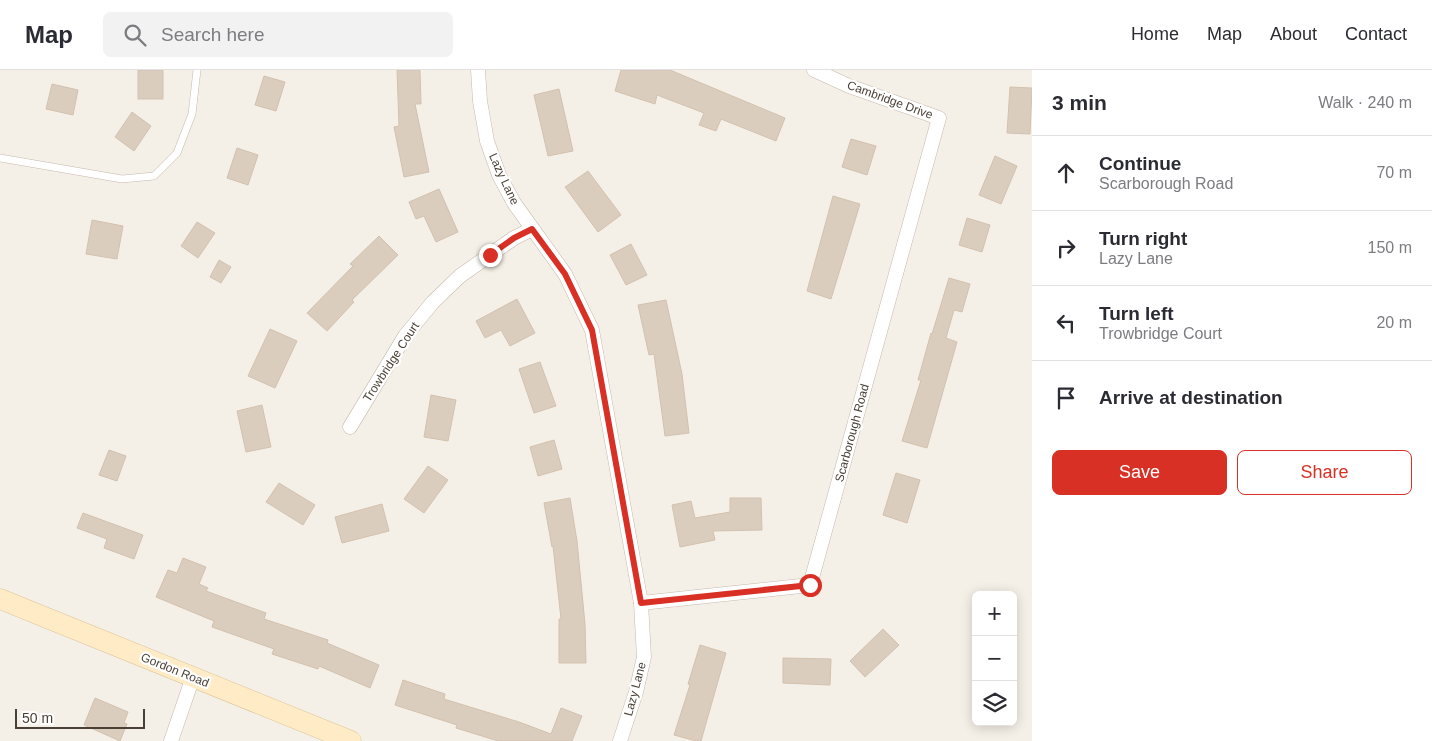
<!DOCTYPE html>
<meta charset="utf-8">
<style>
:root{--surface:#fff;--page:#f2f2f3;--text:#2b2b33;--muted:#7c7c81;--line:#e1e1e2;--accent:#d93025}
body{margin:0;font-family:Arial,sans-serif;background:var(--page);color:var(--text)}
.controls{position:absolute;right:15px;bottom:15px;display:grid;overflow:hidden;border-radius:8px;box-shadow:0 2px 12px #0003}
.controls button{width:45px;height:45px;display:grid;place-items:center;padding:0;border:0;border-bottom:1px solid var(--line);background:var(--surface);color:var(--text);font:25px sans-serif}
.scale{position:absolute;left:15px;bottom:12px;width:130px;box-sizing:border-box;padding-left:5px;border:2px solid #493f35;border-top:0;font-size:14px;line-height:18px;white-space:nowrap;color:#493f35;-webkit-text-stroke:4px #fff;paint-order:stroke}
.stop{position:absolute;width:15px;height:15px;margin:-11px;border:4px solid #d93025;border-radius:50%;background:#fff}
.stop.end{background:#d93025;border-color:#fff;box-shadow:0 1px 5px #0008}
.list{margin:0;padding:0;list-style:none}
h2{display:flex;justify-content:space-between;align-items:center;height:65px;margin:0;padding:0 20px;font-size:21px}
h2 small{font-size:16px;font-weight:400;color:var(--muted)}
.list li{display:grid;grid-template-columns:32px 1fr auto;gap:15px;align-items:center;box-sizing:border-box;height:75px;padding:0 20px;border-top:1px solid var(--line)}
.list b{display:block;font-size:19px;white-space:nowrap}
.list p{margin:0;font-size:16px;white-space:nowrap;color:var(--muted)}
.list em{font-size:16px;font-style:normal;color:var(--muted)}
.actions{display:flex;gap:10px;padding:15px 20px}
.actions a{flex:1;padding:11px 0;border:1px solid var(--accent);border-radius:8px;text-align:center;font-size:18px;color:var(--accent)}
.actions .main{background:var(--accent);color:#fff}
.icon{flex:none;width:28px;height:28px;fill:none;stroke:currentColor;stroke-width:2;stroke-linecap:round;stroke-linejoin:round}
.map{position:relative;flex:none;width:1032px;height:671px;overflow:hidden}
header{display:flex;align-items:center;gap:30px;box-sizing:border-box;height:70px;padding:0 25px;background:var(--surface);border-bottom:1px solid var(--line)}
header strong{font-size:24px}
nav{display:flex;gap:28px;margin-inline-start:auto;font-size:18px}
.search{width:350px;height:45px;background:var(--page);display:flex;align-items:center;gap:12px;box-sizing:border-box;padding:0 18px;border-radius:8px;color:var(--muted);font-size:19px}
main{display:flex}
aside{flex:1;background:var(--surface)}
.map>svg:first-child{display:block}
</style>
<header>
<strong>Map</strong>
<div class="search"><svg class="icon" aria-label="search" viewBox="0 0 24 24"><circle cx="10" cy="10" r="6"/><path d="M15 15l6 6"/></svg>Search here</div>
<nav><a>Home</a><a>Map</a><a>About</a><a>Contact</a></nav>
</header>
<main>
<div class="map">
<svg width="1032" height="671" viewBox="0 0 1032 671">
<rect width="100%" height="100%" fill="#f5f0e7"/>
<!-- building -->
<g fill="#dbcdbe" stroke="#d3c1ae">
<rect x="138" y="0" width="25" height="29"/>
<polygon points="397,0 420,0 421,34 415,34 429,102 404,107 394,57 399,56"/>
<polygon points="621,0 670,0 785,48 776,71 721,49 716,61 699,55 704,43 657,25 655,34 615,21"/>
<polygon points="264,6 285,12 276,41 255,35"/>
<polygon points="52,14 78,20 73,45 46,39"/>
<polygon points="1010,17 1032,18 1030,64 1007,63"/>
<polygon points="559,19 573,81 548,86 534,25"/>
<polygon points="132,42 151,56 134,81 115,67"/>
<polygon points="851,69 876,76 867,105 842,97"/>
<polygon points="237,78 258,85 248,115 227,108"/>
<polygon points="995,86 1017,96 1001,134 979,125"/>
<polygon points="588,101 621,145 598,162 565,117"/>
<polygon points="439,119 458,162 436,172 424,146 416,149 409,132"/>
<polygon points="833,126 860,134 831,229 807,221"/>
<polygon points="967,148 990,155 982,182 959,175"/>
<polygon points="92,150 123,156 117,189 86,184"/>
<polygon points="197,152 215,163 198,188 181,176"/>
<polygon points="379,166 398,185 352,230 354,232 327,261 307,243 353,196 350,194"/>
<polygon points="631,174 647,205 626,215 610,185"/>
<polygon points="219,190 231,197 221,213 210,207"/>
<polygon points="949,208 970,214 962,242 954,240 946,268 957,272 927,378 902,371 921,310 918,310 931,263 932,264"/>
<polygon points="517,229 535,263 510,276 501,260 485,268 476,251"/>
<polygon points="666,230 682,304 689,363 665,366 654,284 649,285 638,235"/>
<polygon points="270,259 297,271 275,318 248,306"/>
<polygon points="540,292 556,336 534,343 519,299"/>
<polygon points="431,325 456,330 448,371 424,367"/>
<polygon points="262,335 271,377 246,382 237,341"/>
<polygon points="554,370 562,399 538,406 530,377"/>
<polygon points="109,380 126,386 117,411 99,405"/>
<polygon points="428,396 448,410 424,443 404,429"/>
<polygon points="896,403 920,410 907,453 883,445"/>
<polygon points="279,413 315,435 303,455 266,432"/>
<polygon points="570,428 577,471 585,554 586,593 559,593 559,549 561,549 553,476 552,477 544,433"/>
<polygon points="730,428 761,428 762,460 713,461 715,470 680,477 672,435 691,431 695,448 730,442"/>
<polygon points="382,434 389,461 342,473 335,447"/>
<polygon points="83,443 143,465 134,489 104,478 107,469 77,458"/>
<polygon points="183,488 206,497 199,514 208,518 206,521 266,543 264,549 328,570 327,573 379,595 370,618 319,596 318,599 272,584 274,579 212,557 214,551 156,527 168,500 177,503"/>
<polygon points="883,559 899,575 865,607 850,591"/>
<polygon points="700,575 726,583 701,671 696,671 674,665 690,615 688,614"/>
<polygon points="783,588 831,589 830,615 783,613"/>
<polygon points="403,610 445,624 444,629 519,652 551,664 561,638 582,646 572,671 498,671 456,658 457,655 395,635"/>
<polygon points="95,628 128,642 124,653 127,654 120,671 84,655"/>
</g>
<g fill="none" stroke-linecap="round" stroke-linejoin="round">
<defs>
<polyline id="lane" points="0,88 122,109 154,106 177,83 192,44 197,0"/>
<g id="street">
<polyline points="478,0 480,31 487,71 499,105 514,133 565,204 592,260 641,533 644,587 636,622 620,671"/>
<polyline points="350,357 405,266 433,232 460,206 514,168 532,159"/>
<polyline points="641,533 810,515 939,48 849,16 814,0"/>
<polyline points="171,671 193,607"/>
</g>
<polyline id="secondary" points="0,529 351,671"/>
</defs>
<!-- lane casing -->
<use href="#lane" stroke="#c5b9ac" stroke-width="8"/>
<!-- street casing -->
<use href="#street" stroke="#c5b9ac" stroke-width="15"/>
<!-- secondary casing -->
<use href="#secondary" stroke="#ddc395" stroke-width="21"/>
<!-- lane -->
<use href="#lane" stroke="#fff" stroke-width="7"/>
<!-- street -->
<use href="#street" stroke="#fff" stroke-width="14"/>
<!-- secondary -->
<use href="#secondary" stroke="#ffecc7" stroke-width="20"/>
</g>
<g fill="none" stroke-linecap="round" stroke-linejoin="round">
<!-- route -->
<polyline stroke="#d93025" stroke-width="6" points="490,185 514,168 532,159 565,204 592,260 641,533 810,515"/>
</g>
<g text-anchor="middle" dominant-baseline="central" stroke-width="4.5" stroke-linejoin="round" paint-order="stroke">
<!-- street labels -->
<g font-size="12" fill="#493f35" stroke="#fff">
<text transform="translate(890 30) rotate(20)">Cambridge Drive</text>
<text transform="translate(504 109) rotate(65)">Lazy Lane</text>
<text transform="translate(391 292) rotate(-57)">Trowbridge Court</text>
<text transform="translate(852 363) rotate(-75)">Scarborough Road</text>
<text transform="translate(175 600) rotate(22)">Gordon Road</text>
<text transform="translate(635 619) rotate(-75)">Lazy Lane</text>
</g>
</g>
</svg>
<div class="controls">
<button>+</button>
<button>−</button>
<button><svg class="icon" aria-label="layers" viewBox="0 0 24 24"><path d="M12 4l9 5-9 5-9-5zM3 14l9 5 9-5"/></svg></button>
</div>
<div class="scale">50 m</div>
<div class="stop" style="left:810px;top:515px"></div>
<div class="stop end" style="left:490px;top:185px"></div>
</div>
<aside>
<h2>3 min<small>Walk · 240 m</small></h2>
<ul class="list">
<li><svg class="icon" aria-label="ahead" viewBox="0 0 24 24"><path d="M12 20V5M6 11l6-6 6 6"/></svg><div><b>Continue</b><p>Scarborough Road</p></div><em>70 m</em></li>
<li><svg class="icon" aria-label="right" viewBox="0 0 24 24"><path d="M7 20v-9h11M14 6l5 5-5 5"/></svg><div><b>Turn right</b><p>Lazy Lane</p></div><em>150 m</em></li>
<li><svg class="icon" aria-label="left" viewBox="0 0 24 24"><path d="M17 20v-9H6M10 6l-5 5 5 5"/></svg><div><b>Turn left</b><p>Trowbridge Court</p></div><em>20 m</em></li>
<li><svg class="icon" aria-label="arrive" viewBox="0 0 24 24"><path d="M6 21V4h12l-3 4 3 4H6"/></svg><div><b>Arrive at destination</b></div></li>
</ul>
<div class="actions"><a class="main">Save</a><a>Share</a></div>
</aside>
</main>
